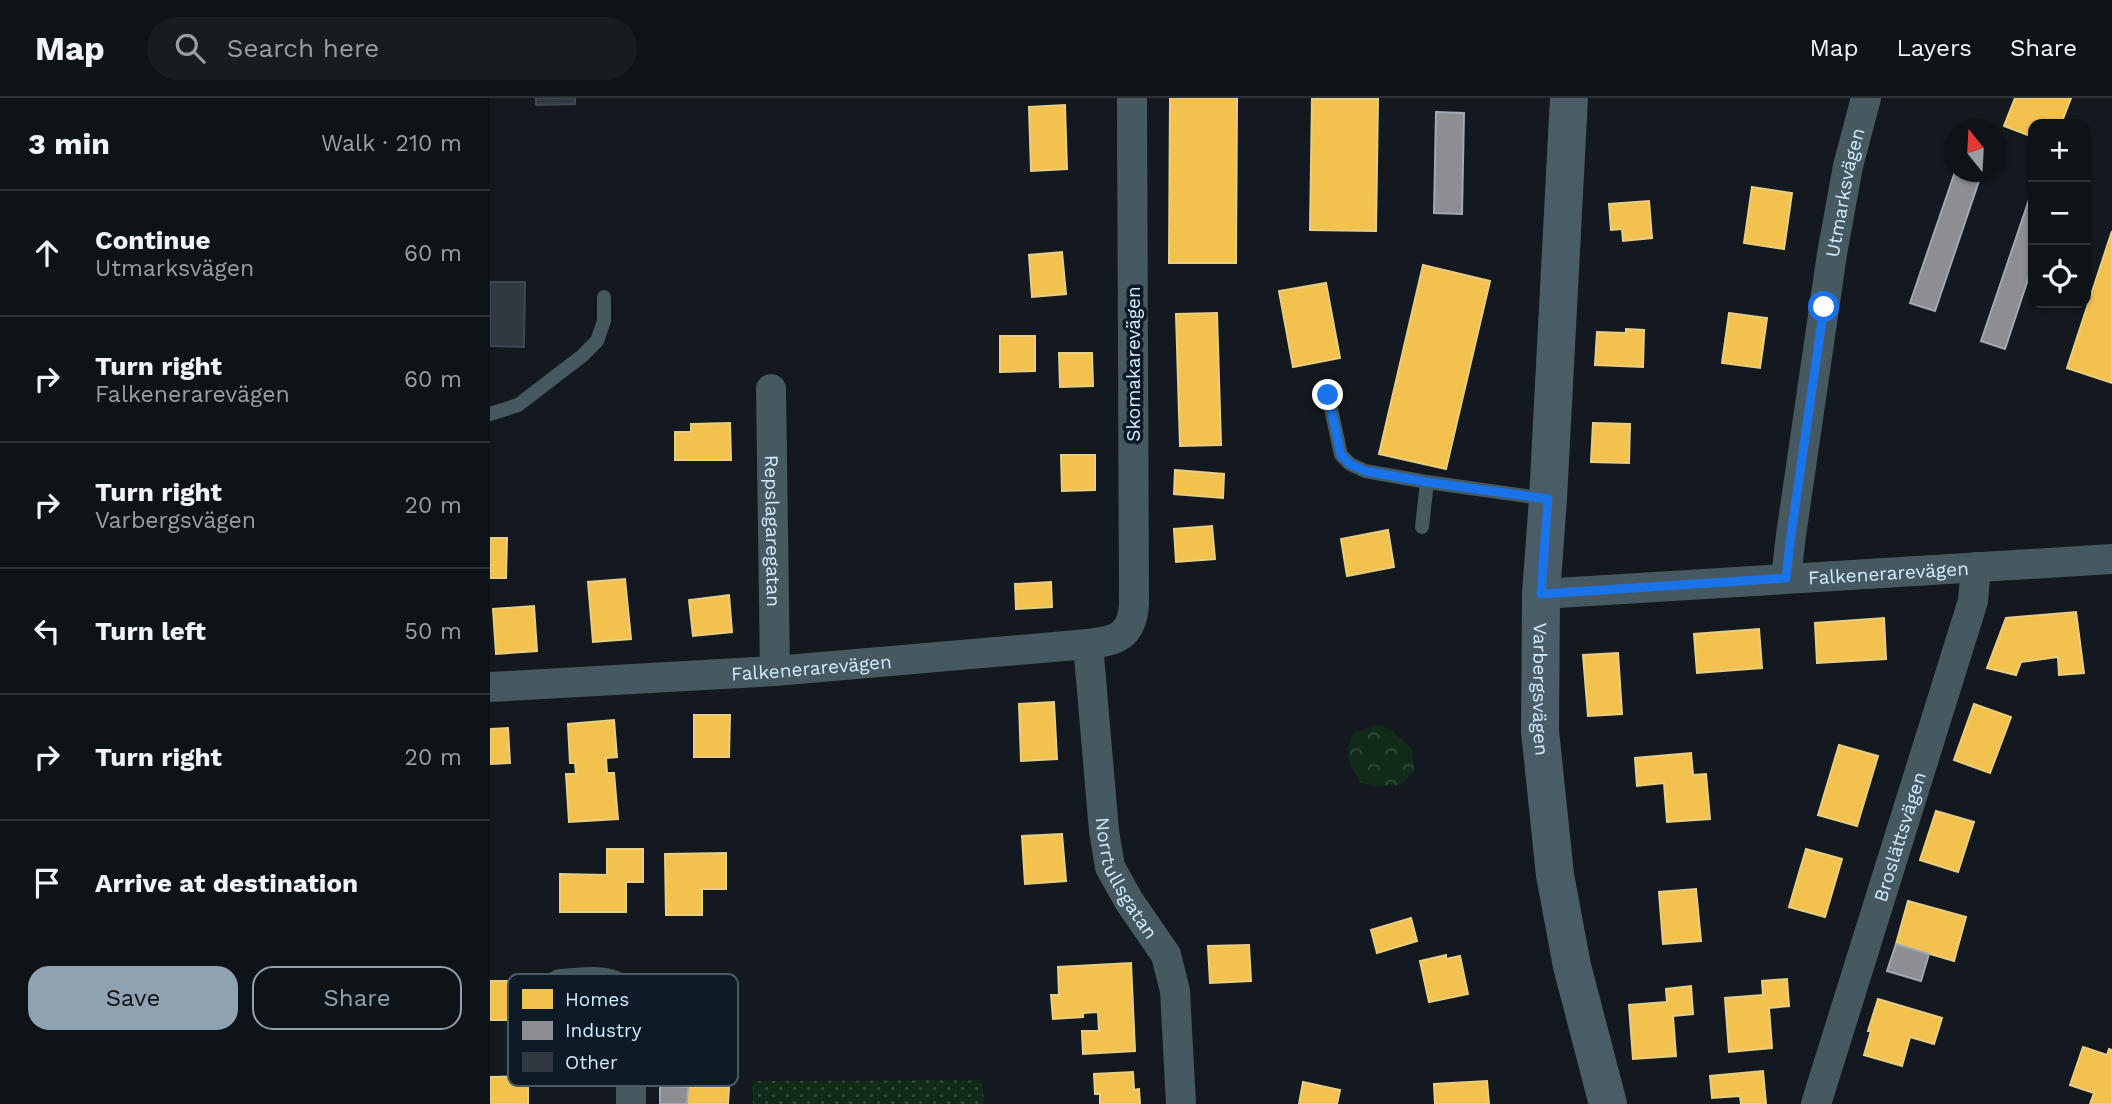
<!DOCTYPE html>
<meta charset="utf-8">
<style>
:root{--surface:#0e1317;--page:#171c20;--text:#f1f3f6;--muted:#9b9ea1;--line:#2e3236;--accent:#8ea2b1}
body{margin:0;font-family:"Work Sans",sans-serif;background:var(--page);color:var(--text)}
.controls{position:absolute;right:21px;top:21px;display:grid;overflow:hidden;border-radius:14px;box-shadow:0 2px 5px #0004}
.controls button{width:63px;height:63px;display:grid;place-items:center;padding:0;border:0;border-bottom:2px solid var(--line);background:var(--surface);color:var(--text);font:35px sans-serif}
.compass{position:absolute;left:1454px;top:21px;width:63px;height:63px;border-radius:50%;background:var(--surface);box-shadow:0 2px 5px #0004;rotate:342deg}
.stop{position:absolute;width:21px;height:21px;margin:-16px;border:5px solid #1a73e8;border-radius:50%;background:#fff}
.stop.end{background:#1a73e8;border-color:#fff;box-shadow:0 2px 7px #0008}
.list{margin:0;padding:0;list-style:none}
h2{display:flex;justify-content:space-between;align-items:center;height:91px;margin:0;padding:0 28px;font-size:30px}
h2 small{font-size:23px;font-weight:400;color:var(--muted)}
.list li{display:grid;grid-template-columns:46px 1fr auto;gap:21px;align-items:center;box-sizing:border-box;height:126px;padding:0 28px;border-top:2px solid var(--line)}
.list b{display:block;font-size:26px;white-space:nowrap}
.list p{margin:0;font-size:23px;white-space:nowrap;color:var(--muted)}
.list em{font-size:23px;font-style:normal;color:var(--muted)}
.actions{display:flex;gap:14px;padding:21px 28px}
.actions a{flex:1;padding:16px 0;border:2px solid var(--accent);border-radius:21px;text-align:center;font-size:24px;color:var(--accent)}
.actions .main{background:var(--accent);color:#111}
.icon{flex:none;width:38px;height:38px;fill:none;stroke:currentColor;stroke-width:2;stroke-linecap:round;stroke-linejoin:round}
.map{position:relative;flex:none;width:1622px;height:1006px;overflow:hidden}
header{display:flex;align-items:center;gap:42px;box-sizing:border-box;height:98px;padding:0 35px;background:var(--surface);border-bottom:2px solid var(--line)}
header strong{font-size:33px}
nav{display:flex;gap:38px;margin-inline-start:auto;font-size:24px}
.search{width:490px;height:63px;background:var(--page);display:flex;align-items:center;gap:18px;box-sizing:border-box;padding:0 24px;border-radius:38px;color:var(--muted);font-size:26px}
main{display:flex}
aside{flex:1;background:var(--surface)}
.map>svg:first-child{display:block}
</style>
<header>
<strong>Map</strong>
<div class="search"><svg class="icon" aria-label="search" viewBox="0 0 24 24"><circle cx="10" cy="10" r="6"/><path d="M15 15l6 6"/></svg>Search here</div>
<nav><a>Map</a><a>Layers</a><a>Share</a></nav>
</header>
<main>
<aside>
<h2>3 min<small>Walk · 210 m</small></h2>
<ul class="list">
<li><svg class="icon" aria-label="ahead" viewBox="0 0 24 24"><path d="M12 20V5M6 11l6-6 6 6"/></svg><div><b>Continue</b><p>Utmarksvägen</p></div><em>60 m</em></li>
<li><svg class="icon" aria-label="right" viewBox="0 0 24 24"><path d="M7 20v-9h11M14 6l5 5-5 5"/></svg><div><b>Turn right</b><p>Falkenerarevägen</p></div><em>60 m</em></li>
<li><svg class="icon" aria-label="right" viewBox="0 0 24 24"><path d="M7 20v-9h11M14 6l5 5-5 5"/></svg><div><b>Turn right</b><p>Varbergsvägen</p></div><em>20 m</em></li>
<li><svg class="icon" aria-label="left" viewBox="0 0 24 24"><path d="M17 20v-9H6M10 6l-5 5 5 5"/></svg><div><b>Turn left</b></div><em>50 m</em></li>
<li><svg class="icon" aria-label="right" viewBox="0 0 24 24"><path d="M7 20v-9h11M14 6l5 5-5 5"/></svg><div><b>Turn right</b></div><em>20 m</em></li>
<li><svg class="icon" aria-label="arrive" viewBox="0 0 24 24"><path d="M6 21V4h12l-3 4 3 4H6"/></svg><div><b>Arrive at destination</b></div></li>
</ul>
<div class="actions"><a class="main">Save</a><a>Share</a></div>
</aside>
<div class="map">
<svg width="1622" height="1006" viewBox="0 0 1622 1006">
<defs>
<pattern id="park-crowns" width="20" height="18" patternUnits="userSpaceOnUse" patternTransform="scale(1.75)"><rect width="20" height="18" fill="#102c18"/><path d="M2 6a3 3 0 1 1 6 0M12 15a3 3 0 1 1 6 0" fill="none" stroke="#324b3b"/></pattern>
<pattern id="garden-dots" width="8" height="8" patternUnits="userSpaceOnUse" patternTransform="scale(1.75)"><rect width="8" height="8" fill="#102c18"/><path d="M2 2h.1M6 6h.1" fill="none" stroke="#324b3b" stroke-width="1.8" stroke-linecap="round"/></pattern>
</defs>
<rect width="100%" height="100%" fill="#13191f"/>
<!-- park -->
<path fill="url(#park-crowns)" d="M886,627l14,4 22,20 2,22 -14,14 -27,1 -12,-3c-12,-21 -18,-27 -7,-50z"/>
<!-- garden -->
<polygon fill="url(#garden-dots)" points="492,982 494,1006 263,1006 263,983"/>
<!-- homes -->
<g fill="#f2c14e" stroke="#e8ce83" stroke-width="2">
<polygon points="680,0 747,0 746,165 679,165"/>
<polygon points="1525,0 1581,0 1571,26 1543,26 1543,39 1514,28"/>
<polygon points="822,1 888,1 886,133 820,132"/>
<polygon points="575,7 577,71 541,73 539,9"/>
<polygon points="1262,89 1302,95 1294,151 1254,145"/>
<polygon points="1159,103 1162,140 1133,143 1132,131 1121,132 1119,106"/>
<polygon points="1622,133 1622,285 1577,270"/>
<polygon points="572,154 576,196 542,199 539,157"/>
<polygon points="933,167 1000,183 956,371 889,356"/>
<polygon points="836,185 850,260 803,269 789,193"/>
<polygon points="727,215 731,347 690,348 686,216"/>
<polygon points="1239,215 1277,220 1270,270 1232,265"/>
<polygon points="1136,231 1154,232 1153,269 1105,267 1107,234 1136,235"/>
<polygon points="510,238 545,238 545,273 510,274"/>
<polygon points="569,255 602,255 603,288 570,289"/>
<polygon points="240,325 241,362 185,362 185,334 201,334 201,326"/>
<polygon points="1103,325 1140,326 1139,365 1101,364"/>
<polygon points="571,357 605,357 605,392 572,393"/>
<polygon points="685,372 734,376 733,400 684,396"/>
<polygon points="722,428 725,461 686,464 684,431"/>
<polygon points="898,432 904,469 857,478 851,441"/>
<polygon points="0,440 17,440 16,480 0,480"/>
<polygon points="135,481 141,541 103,544 98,484"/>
<polygon points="561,484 562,509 526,511 525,486"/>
<polygon points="239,497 242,534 203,538 199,502"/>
<polygon points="44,508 47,553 6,556 3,511"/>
<polygon points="1586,514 1594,575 1569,577 1568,559 1531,564 1526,577 1497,570 1516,520"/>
<polygon points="1394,520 1396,561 1327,565 1325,525"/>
<polygon points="1269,531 1272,570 1207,575 1204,536"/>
<polygon points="1128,555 1132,616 1098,618 1093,557"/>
<polygon points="564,604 567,661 531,663 529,606"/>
<polygon points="1484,606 1521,619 1500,675 1464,662"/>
<polygon points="204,617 240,617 239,659 204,659"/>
<polygon points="124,622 127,659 116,660 117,675 124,675 128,721 79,724 76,676 86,676 85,665 80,665 78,626"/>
<polygon points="18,630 20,665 0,666 0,631"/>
<polygon points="1349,647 1388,658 1367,728 1328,717"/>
<polygon points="1201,655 1203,677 1216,676 1220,721 1177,724 1174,685 1147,688 1145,660"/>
<polygon points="1446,713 1484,724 1468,774 1430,762"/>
<polygon points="572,736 576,783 535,786 532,738"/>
<polygon points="117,751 153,751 153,784 136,784 136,814 70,814 70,776 117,777"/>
<polygon points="1316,751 1352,761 1335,819 1299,809"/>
<polygon points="236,755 236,791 212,791 212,817 176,817 175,756"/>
<polygon points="1206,791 1211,843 1173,846 1169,794"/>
<polygon points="1418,803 1476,819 1464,863 1406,846"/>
<polygon points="921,820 927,843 887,855 881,832"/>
<polygon points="759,847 761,883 720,885 718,848"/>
<polygon points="956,857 956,861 970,858 978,896 939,904 930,863"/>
<polygon points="641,865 645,953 593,956 592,933 609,933 608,914 593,915 593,919 563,921 561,897 569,897 568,869"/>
<polygon points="1297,881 1299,908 1279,910 1282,950 1239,954 1235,900 1273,897 1272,883"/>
<polygon points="0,883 41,883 42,922 0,922"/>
<polygon points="1201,888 1203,916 1183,918 1186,958 1143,961 1139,907 1177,904 1176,891"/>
<polygon points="1388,901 1452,920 1444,946 1420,939 1412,968 1374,957 1381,933 1378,933"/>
<polygon points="1593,949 1617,957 1619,951 1622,952 1622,1006 1600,1006 1604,995 1580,987"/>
<polygon points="1273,973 1276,1006 1251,1006 1250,998 1222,1000 1220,978"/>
<polygon points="643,974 644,992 649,991 650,1006 610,1006 610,996 605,996 604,976"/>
<polygon points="38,978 38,1006 0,1006 0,979"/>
<polygon points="997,983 999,1006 945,1006 944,986"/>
<polygon points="813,984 850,992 847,1006 809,1006"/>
<polygon points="198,989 239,989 238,1006 197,1006"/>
</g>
<!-- industry -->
<g fill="#8d8d92" stroke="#a1aab3" stroke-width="2">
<polygon points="946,14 974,15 972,116 944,115"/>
<polygon points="1465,74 1492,74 1445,213 1420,205"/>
<polygon points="1543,90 1543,166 1515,251 1491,243"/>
<polygon points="1406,846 1439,856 1431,883 1397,873"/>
<polygon points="170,988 198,989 197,1006 170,1006"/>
</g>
<!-- building -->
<g fill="#303941" stroke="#3c4953" stroke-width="2">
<polygon points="46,0 85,0 85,6 46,7"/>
<polygon points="0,184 35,184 34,249 0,248"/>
</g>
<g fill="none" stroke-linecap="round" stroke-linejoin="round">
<!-- lane -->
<g stroke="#465860" stroke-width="14">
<polyline points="838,297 851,357 860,366 875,373 937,384 1057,401"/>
<polyline points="0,316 28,307 92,258 107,243 114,223 114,199"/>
<polyline points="932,429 937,384"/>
</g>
<!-- street -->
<g stroke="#465860" stroke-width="30">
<path id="s1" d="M281,291l4,282"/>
<path id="s2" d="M1296,480l5,-43 41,-281 16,-88 18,-68"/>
<path id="s3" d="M1051,496l571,-35"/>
<path id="s4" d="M598,546l16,187 6,36 19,34 37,54 9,36 6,113"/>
<path id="s5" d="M0,589l285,-16 313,-27c29,-3 44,-8 46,-40l-2,-506"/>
<path d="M70,886c29,-1 62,-11 71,25v95"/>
<path id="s6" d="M1326,1006l157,-503 3,-34"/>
</g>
<!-- secondary -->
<path stroke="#4a5c66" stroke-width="38" id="s7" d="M1079,0l-21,401 -7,95 -1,137 15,144 17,91 36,138"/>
</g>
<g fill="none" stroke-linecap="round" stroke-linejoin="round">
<!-- route -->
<polyline stroke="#1a73e8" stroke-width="9" points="838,297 851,357 860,366 875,373 937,384 1058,401 1051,496 1296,480 1301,437 1334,209"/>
</g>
<g text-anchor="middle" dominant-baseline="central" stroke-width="7" stroke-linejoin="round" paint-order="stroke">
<!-- street labels -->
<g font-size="19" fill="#d0ecff" stroke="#0d1a25">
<text stroke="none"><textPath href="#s2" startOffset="390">Utmarksvägen</textPath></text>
<text transform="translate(643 266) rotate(-90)">Skomakarevägen</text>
<text stroke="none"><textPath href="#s1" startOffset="142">Repslagaregatan</textPath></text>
<text stroke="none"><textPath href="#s3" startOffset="348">Falkenerarevägen</textPath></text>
<text stroke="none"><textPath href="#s5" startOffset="322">Falkenerarevägen</textPath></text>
<text stroke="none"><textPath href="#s7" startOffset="592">Varbergsvägen</textPath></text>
<text stroke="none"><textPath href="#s6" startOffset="280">Broslättsvägen</textPath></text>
<text stroke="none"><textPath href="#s4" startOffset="240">Norrtullsgatan</textPath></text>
</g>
</g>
<!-- legend -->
<rect x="18" y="876" width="230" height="112" rx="10" fill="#0d1a25" stroke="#485966" stroke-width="2"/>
<rect x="32" y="891" width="31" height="20" fill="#f2c14e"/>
<rect x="32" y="923" width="31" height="19" fill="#8d8d92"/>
<rect x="32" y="954" width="31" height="20" fill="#303941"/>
<g font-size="19" fill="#d0ecff">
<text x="75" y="908">Homes</text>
<text x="75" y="939">Industry</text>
<text x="75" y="971">Other</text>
</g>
</svg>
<div class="controls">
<button>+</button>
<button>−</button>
<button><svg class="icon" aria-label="locate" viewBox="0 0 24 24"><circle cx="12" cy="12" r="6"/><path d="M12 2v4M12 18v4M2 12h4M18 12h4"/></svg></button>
</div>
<svg class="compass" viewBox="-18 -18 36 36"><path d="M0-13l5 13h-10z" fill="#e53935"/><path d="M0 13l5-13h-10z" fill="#9b9ea1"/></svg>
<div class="stop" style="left:1334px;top:209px"></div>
<div class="stop end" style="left:838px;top:297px"></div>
</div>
</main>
